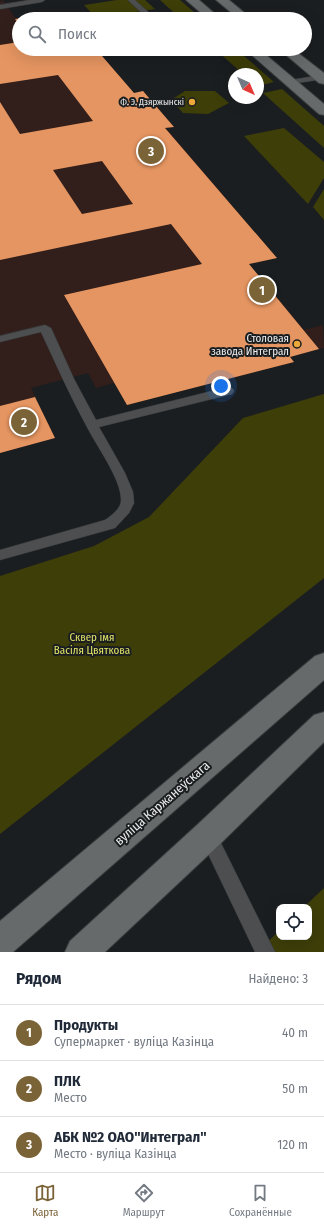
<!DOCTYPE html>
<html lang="ru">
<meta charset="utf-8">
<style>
:root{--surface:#fff;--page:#f6f6f7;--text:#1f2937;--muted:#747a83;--line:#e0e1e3;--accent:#7b6338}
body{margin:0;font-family:"Fira Sans Condensed",sans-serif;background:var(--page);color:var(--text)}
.controls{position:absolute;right:12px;bottom:12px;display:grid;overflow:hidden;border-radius:8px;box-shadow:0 4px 16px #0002}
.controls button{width:36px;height:36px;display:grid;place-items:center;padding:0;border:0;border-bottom:1px solid var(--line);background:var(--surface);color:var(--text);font:20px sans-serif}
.compass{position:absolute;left:228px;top:68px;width:36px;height:36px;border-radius:50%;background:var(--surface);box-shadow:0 4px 16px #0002;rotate:136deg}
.you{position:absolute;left:221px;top:386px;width:14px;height:14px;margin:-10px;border:3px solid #fff;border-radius:50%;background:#1a73e8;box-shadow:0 0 0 6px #1a73e833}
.badge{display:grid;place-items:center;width:26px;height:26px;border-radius:50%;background:var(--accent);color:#fff;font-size:13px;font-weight:700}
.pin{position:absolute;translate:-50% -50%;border:2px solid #fff;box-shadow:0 1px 4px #0006}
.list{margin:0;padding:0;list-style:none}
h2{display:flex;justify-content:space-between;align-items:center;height:52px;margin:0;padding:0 16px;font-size:17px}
h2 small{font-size:13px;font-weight:400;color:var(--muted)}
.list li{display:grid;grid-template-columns:26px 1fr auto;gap:12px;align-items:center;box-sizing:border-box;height:56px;padding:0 16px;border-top:1px solid var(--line)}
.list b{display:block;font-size:15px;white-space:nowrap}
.list p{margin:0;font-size:13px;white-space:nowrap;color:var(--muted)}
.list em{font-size:13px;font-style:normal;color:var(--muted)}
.icon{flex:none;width:22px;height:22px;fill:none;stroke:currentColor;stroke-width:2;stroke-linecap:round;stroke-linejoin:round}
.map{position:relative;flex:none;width:324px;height:952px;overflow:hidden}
.search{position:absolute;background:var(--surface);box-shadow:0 4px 16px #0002;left:12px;right:12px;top:12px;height:44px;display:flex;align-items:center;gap:10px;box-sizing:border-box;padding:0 14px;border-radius:22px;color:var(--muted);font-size:15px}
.sheet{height:220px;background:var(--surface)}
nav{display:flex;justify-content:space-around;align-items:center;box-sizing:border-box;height:56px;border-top:1px solid var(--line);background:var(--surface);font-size:11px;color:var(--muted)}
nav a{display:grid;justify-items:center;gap:2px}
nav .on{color:var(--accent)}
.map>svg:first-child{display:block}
</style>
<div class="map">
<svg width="324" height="952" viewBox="0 0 324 952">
<rect width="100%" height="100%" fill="#1b1e20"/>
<!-- industrial -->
<polygon fill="#321f1b" points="3,0 16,19 64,12 70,19 19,19 19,49 96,49 134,93 143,91 174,127 166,128 277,258 242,266 258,286 266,284 304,330 323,325 324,348 308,352 302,344 284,349 294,362 127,405 114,383 96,388 88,373 31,388 55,438 0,453 0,1"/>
<!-- green -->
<g fill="#3e3e09">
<polygon points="117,0 145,0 155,9 129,13 135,19 97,19 84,5"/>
<polygon points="160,0 180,0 202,19 181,19"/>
<polygon points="215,49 236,49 274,82 258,86 258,74 243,74"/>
<polygon points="282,89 324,126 324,148 263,93"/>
<polygon points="185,91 215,91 229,103 208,114 183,113 171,100"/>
<polygon points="284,128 324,162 324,178 308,204 244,136"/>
<polygon points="324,189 324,220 313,207"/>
<polygon points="324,394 324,578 0,834 0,576 94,546 149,517 243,418"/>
<polygon points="324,888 324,952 257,952 279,931 279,937 309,937 309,907 304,907"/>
</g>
<!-- building -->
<g fill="#e59561" fill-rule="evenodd">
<polygon points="64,12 70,19 19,19 19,24 15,19"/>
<path d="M19,42v7h77l38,44 9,-2 31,36 -9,1 112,130 -28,6 70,85 -29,8 4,5 -167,43 -63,-110 138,-31 -31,-40 -171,36v-158l20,32 73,-13 -35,-46 -58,9v-39zM102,161l31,43 -51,10 -29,-44z"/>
<polygon points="35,397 55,438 0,453 0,406"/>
</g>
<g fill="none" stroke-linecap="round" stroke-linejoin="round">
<defs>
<g id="lane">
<polygon points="30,0 45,0 42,2 0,9 0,5"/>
<polygon points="128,0 135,0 156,19 148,19"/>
<polygon points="321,75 324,75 324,79 291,84 287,82 291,80"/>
<path d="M45,325l6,3 23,51 22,41 132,-33 4,1 2,3 -2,3 -133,33 26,46 8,19 1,11 -5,10 -14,15 -115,32v-10l105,-30c7,-5 17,-12 16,-21 0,-20 -25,-54 -34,-72 -17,-31 -31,-63 -46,-95l-41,10v-6z"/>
<polygon points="208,827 214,829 275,952 255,952 199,835 202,829"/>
</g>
<g id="secondary">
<polygon points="186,0 199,0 221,19 208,19"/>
<polygon points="216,0 229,0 252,19 239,19"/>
<polygon points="245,49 259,49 324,104 324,115 319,114"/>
<polygon points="279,49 293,49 324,73 324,84 319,83"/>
<polygon points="324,653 324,680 13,952 0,952 0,921 315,656"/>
<polygon points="324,712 324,742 219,845 105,952 65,952 70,941 197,825 314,715"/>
</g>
</defs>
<!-- lane casing -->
<use href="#lane" stroke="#383b3d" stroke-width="1"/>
<!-- secondary casing -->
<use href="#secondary" stroke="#383b3d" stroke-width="2"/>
<!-- lane -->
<use href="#lane" fill="#4c4e4f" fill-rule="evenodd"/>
<!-- secondary -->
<use href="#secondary" fill="#676a6a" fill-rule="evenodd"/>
</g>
<!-- markers -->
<g fill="#eca93a" stroke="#1b1e20" stroke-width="1.5">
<circle cx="192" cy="102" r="4"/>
<circle cx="297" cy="344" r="4"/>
</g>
<g text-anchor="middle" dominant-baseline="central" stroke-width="4" stroke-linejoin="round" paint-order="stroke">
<!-- far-poi labels -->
<g font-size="9" fill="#ecedef" stroke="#1b1e20" text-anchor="end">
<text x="184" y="102">Ф. Э. Дзяржынскі</text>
</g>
<!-- poi labels -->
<g font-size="11" fill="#ecedef" stroke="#1b1e20" text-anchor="end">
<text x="289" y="338">Столовая<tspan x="289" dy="13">завода Интеграл</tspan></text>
</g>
<!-- park labels -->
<g font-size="11" fill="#e1e467" stroke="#1b1e20">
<text x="92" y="637">Сквер імя<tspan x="92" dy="13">Васіля Цвяткова</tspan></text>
</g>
<!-- near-street labels -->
<g font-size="13" fill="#ecedef" stroke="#1b1e20">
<text transform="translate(162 803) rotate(-41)">вуліца Каржанеўскага</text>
</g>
</g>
</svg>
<div class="controls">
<button><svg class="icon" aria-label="locate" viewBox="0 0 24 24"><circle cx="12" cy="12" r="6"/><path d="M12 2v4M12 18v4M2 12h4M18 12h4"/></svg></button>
</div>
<svg class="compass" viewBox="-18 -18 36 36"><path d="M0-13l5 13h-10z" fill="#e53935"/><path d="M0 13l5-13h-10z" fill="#747a83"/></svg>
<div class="you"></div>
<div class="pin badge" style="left:262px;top:290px">1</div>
<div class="pin badge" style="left:24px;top:422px">2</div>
<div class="pin badge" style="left:151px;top:151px">3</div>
<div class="search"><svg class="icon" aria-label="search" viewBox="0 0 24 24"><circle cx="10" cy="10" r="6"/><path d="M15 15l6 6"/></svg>Поиск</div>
</div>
<section class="sheet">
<h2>Рядом<small>Найдено: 3</small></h2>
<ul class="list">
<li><span class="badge">1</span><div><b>Продукты</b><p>Супермаркет · вуліца Казінца</p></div><em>40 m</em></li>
<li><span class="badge">2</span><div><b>ПЛК</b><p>Место</p></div><em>50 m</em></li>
<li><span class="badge">3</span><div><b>АБК №2 ОАО&quot;Интеграл&quot;</b><p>Место · вуліца Казінца</p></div><em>120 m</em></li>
</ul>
</section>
<nav>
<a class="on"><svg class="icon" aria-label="map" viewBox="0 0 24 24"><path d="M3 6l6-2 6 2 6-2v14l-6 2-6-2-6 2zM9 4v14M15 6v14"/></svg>Карта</a>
<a><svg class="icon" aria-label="directions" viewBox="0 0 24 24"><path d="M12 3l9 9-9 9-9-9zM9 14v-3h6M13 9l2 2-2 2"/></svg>Маршрут</a>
<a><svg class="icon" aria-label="saved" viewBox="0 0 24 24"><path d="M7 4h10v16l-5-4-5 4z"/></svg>Сохранённые</a>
</nav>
